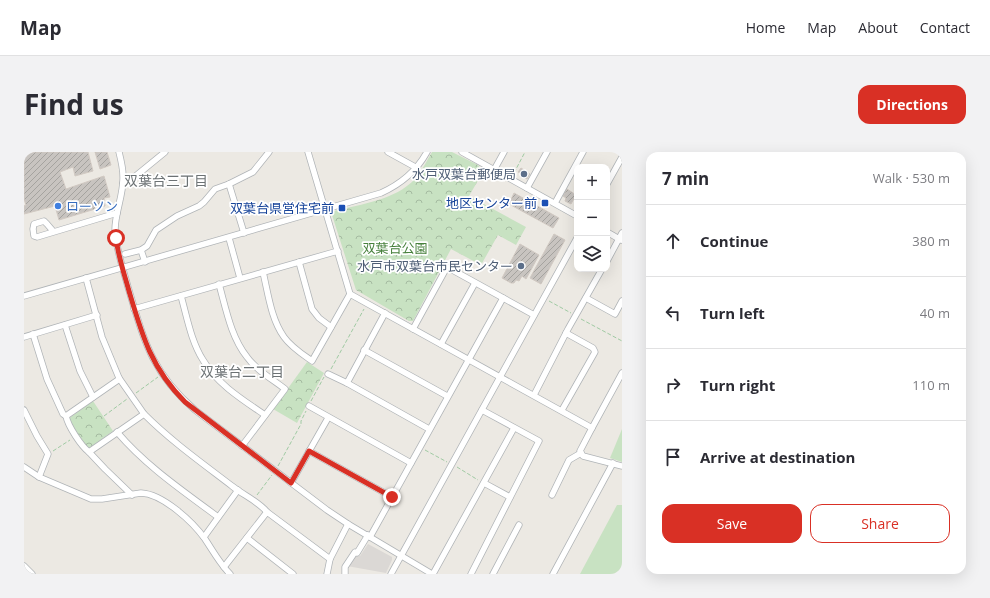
<!DOCTYPE html>
<meta charset="utf-8">
<style>
:root{--surface:#fff;--page:#f2f2f3;--text:#2b2b33;--muted:#7c7c81;--line:#e1e1e2;--accent:#d93025}
body{margin:0;font-family:"Open Sans","Noto Sans JP",sans-serif;background:var(--page);color:var(--text)}
.controls{position:absolute;right:12px;top:12px;display:grid;overflow:hidden;border-radius:8px;box-shadow:0 4px 16px #0002}
.controls button{width:36px;height:36px;display:grid;place-items:center;padding:0;border:0;border-bottom:1px solid var(--line);background:var(--surface);color:var(--text);font:20px sans-serif}
.stop{position:absolute;width:12px;height:12px;margin:-9px;border:3px solid #d93025;border-radius:50%;background:#fff}
.stop.end{background:#d93025;border-color:#fff;box-shadow:0 1px 4px #0008}
.list{margin:0;padding:0;list-style:none}
h2{display:flex;justify-content:space-between;align-items:center;height:52px;margin:0;padding:0 16px;font-size:17px}
h2 small{font-size:13px;font-weight:400;color:var(--muted)}
.list li{display:grid;grid-template-columns:26px 1fr auto;gap:12px;align-items:center;box-sizing:border-box;height:72px;padding:0 16px;border-top:1px solid var(--line)}
.list b{display:block;font-size:15px;white-space:nowrap}
.list em{font-size:13px;font-style:normal;color:var(--muted)}
.actions{display:flex;gap:8px;padding:12px 16px}
.actions a{flex:1;padding:9px 0;border:1px solid var(--accent);border-radius:12px;text-align:center;font-size:14px;color:var(--accent)}
.actions .main{background:var(--accent);color:#fff}
.icon{flex:none;width:22px;height:22px;fill:none;stroke:currentColor;stroke-width:2;stroke-linecap:round;stroke-linejoin:round}
.map{position:relative;flex:none;width:598px;height:422px;overflow:hidden;border-radius:12px}
header{display:flex;align-items:center;gap:24px;box-sizing:border-box;height:56px;padding:0 20px;background:var(--surface);border-bottom:1px solid var(--line)}
header strong{font-size:19px}
nav{display:flex;gap:22px;margin-inline-start:auto;font-size:14px}
.intro{display:flex;align-items:center;justify-content:space-between;box-sizing:border-box;height:96px;padding:0 24px}
h1{margin:0;font-size:28px}
.button{padding:10px 18px;border-radius:12px;background:var(--accent);color:#fff;font-size:14px;font-weight:700}
main{display:flex;gap:24px;padding:0 24px}
aside{flex:1;background:var(--surface);border-radius:12px;box-shadow:0 4px 16px #0002}
.map>svg:first-child{display:block}
</style>
<header>
<strong>Map</strong>
<nav><a>Home</a><a>Map</a><a>About</a><a>Contact</a></nav>
</header>
<div class="intro"><h1>Find us</h1><a class="button">Directions</a></div>
<main>
<div class="map">
<svg width="598" height="422" viewBox="0 0 598 422">
<defs>
<pattern id="park-crowns" width="20" height="18" patternUnits="userSpaceOnUse"><rect width="20" height="18" fill="#c8e2c2"/><path d="M2 6a3 3 0 1 1 6 0M12 15a3 3 0 1 1 6 0" fill="none" stroke="#a5bba1"/></pattern>
<pattern id="building-hatch" width="6" height="6" patternUnits="userSpaceOnUse"><rect width="6" height="6" fill="#c8c4c0"/><path d="M-1 1l2-2M0 6l6-6M5 7l2-2" fill="none" stroke="#a5a39f"/></pattern>
</defs>
<rect width="100%" height="100%" fill="#ece9e3"/>
<!-- industrial -->
<polygon fill="#dbd8d5" points="344,392 368,405 368,408 362,421 323,414 332,401 336,404"/>
<!-- grass -->
<g fill="#c8e2c2">
<polygon points="598,277 598,310 586,306"/>
<polygon points="593,353 598,353 598,422 556,422"/>
</g>
<!-- park -->
<g fill="url(#park-crowns)">
<path d="M408,0h20l26,13 5,7 -14,24 57,31 -10,18 -18,-10 -17,30 -30,-16 -38,72h-4l-53,-31 -24,-75 2,-4c28,-7 61,-11 81,-32 7,-8 12,-19 17,-27z"/>
<polygon points="283,210 300,221 273,271 249,257"/>
<polygon points="69,249 89,279 64,297 44,267"/>
</g>
<!-- building -->
<g fill="url(#building-hatch)" stroke="#d1c9c2">
<polygon points="0,0 64,0 69,19 51,24 49,15 36,20 42,37 80,24 86,45 80,46 81,54 35,68 31,54 0,62 0,54 2,53 0,47"/>
<polygon points="71,0 83,0 87,13 76,17"/>
<polygon points="497,16 506,22 503,27 497,24 498,22 494,20"/>
<polygon points="543,37 552,43 547,52 541,49 542,46 539,44"/>
<polygon points="490,41 535,66 529,76 485,52"/>
<polygon points="530,82 541,88 517,132 506,126"/>
<polygon points="496,92 515,103 502,127 498,124 495,129 492,128 490,131 487,131 478,126"/>
</g>
<g fill="none" stroke-linecap="round" stroke-linejoin="round">
<defs>
<g id="minor">
<path d="M95,0c2,8 4,16 4,24 1,18 -8,36 -8,54 1,20 8,38 13,57 16,53 23,85 67,123l132,100 21,14 84,50"/>
<polyline points="284,0 326,142 568,276"/>
<polyline points="364,0 393,16"/>
<polyline points="438,0 553,64"/>
<polyline points="470,18 480,0"/>
<polyline points="99,31 108,27 141,0"/>
<polyline points="205,32 220,81"/>
<polyline points="583,32 598,5"/>
<polyline points="503,36 523,0"/>
<polyline points="531,51 559,0"/>
<polyline points="29,79 23,72 20,69 10,72 9,77 10,84 13,85 93,61"/>
<polyline points="583,80 597,88"/>
<polyline points="205,86 216,126"/>
<polyline points="117,98 121,110"/>
<polyline points="101,102 117,98 123,94 132,78 153,64 175,54 180,50 191,37 205,32 229,20 245,0"/>
<polyline points="583,109 598,81"/>
<polyline points="275,110 288,157 295,166 307,175"/>
<path d="M239,120c5,21 8,47 21,65 7,10 18,17 28,24l38,-67"/>
<path d="M195,132c7,25 12,53 28,73 9,13 25,22 38,32l-43,57"/>
<path d="M0,144l357,-103c20,-9 35,-21 46,-41"/>
<path d="M157,144c6,21 10,45 22,64 14,24 40,40 62,55"/>
<polyline points="562,146 591,162 598,149"/>
<polyline points="110,157 314,99"/>
<polyline points="361,161 323,231 405,277"/>
<polyline points="41,173 56,219 69,245"/>
<polyline points="389,177 423,115 510,163"/>
<polyline points="9,182 23,227 39,262 42,264 94,228 95,226 78,185 62,126"/>
<polyline points="0,185 73,163"/>
<polyline points="417,192 451,131"/>
<polyline points="340,198 423,244"/>
<polyline points="598,221 568,276 556,299 559,304 598,314"/>
<polyline points="304,222 323,231"/>
<polyline points="95,226 120,262"/>
<polyline points="510,243 544,177 578,117"/>
<polyline points="285,254 387,311"/>
<polyline points="0,258 13,284 24,302 15,325"/>
<polyline points="538,258 571,200 569,196 542,181"/>
<path d="M42,264c2,10 15,30 23,36"/>
<path d="M93,280c29,34 66,59 101,85"/>
<polyline points="285,299 368,345"/>
<path d="M0,315l15,10 52,22h11l39,-6c22,1 52,29 64,46 8,12 15,25 25,35"/>
<polyline points="267,331 304,266"/>
<polyline points="460,331 486,345"/>
<path d="M108,343l-27,-26 -16,-17 55,-38c27,27 58,49 88,72 11,9 26,15 35,26"/>
<polyline points="528,343 545,308 557,301"/>
<polyline points="180,385 214,338"/>
<polyline points="346,385 479,146"/>
<polyline points="223,386 269,422"/>
<polyline points="0,414 8,422"/>
<polyline points="200,415 243,360 306,407"/>
<polyline points="303,422 306,407 324,372"/>
<polyline points="321,422 321,415 331,400 333,401 344,383"/>
<polyline points="367,422 553,86"/>
<polyline points="409,422 490,276"/>
<polyline points="447,422 515,289 458,258"/>
<polyline points="469,422 495,373"/>
<polyline points="529,422 589,311"/>
</g>
</defs>
<!-- minor casing -->
<use href="#minor" stroke="#b0b4b7" stroke-width="7"/>
<!-- path -->
<g stroke="#a0caa3" stroke-width="1" stroke-dasharray="4 2" stroke-linecap="butt">
<polyline points="490,21 501,0"/>
<polyline points="525,149 547,161"/>
<polyline points="557,167 598,189"/>
<polyline points="307,217 340,157"/>
<polyline points="112,241 134,225"/>
<polyline points="287,249 300,225"/>
<polyline points="80,264 103,247"/>
<polyline points="401,298 423,310"/>
<polyline points="29,299 46,288"/>
<polyline points="254,314 277,272 277,269 282,259"/>
<polyline points="433,315 454,328"/>
<polyline points="233,343 248,323"/>
</g>
<!-- minor -->
<use href="#minor" stroke="#fff" stroke-width="5.5"/>
</g>
<g fill="none" stroke-linecap="round" stroke-linejoin="round">
<!-- route -->
<path stroke="#d93025" stroke-width="5" d="M92,86c2,18 8,35 13,53 13,44 22,77 56,111l106,81 18,-32 83,46"/>
</g>
<!-- markers -->
<g fill="#5c6f8a" stroke="#fff" stroke-width="1.5">
<circle cx="500" cy="22" r="4"/>
<circle cx="497" cy="114" r="4"/>
</g>
<g fill="#1a4fb4" stroke="#fff" stroke-width="1.5">
<rect x="517" y="47" width="8" height="8" rx="2"/>
<rect x="314" y="52" width="8" height="8" rx="2"/>
</g>
<circle fill="#3f7fe0" stroke="#fff" stroke-width="1.5" cx="34" cy="54" r="4"/>
<g text-anchor="middle" dominant-baseline="central" stroke-width="3.5" stroke-linejoin="round" paint-order="stroke">
<!-- service labels -->
<g font-size="13" fill="#4e5e75" stroke="#fff" text-anchor="end">
<text x="492" y="22">水戸双葉台郵便局</text>
<text x="489" y="114">水戸市双葉台市民センター</text>
</g>
<!-- transit labels -->
<g font-size="13" fill="#164399" stroke="#fff" text-anchor="end">
<text x="513" y="51">地区センター前</text>
<text x="310" y="56">双葉台県営住宅前</text>
</g>
<!-- shop labels -->
<g font-size="13" fill="#366cbe" stroke="#fff" text-anchor="start">
<text x="42" y="54">ローソン</text>
</g>
<!-- park labels -->
<g font-size="13" fill="#47803c" stroke="#fff">
<text x="371" y="96">双葉台公園</text>
</g>
<!-- neighbourhood labels -->
<g font-size="14" fill="#6c7274" stroke="#fff">
<text x="142" y="28">双葉台三丁目</text>
<text x="218" y="219">双葉台二丁目</text>
</g>
</g>
</svg>
<div class="controls">
<button>+</button>
<button>−</button>
<button><svg class="icon" aria-label="layers" viewBox="0 0 24 24"><path d="M12 4l9 5-9 5-9-5zM3 14l9 5 9-5"/></svg></button>
</div>
<div class="stop" style="left:92px;top:86px"></div>
<div class="stop end" style="left:368px;top:345px"></div>
</div>
<aside>
<h2>7 min<small>Walk · 530 m</small></h2>
<ul class="list">
<li><svg class="icon" aria-label="ahead" viewBox="0 0 24 24"><path d="M12 20V5M6 11l6-6 6 6"/></svg><div><b>Continue</b></div><em>380 m</em></li>
<li><svg class="icon" aria-label="left" viewBox="0 0 24 24"><path d="M17 20v-9H6M10 6l-5 5 5 5"/></svg><div><b>Turn left</b></div><em>40 m</em></li>
<li><svg class="icon" aria-label="right" viewBox="0 0 24 24"><path d="M7 20v-9h11M14 6l5 5-5 5"/></svg><div><b>Turn right</b></div><em>110 m</em></li>
<li><svg class="icon" aria-label="arrive" viewBox="0 0 24 24"><path d="M6 21V4h12l-3 4 3 4H6"/></svg><div><b>Arrive at destination</b></div></li>
</ul>
<div class="actions"><a class="main">Save</a><a>Share</a></div>
</aside>
</main>
